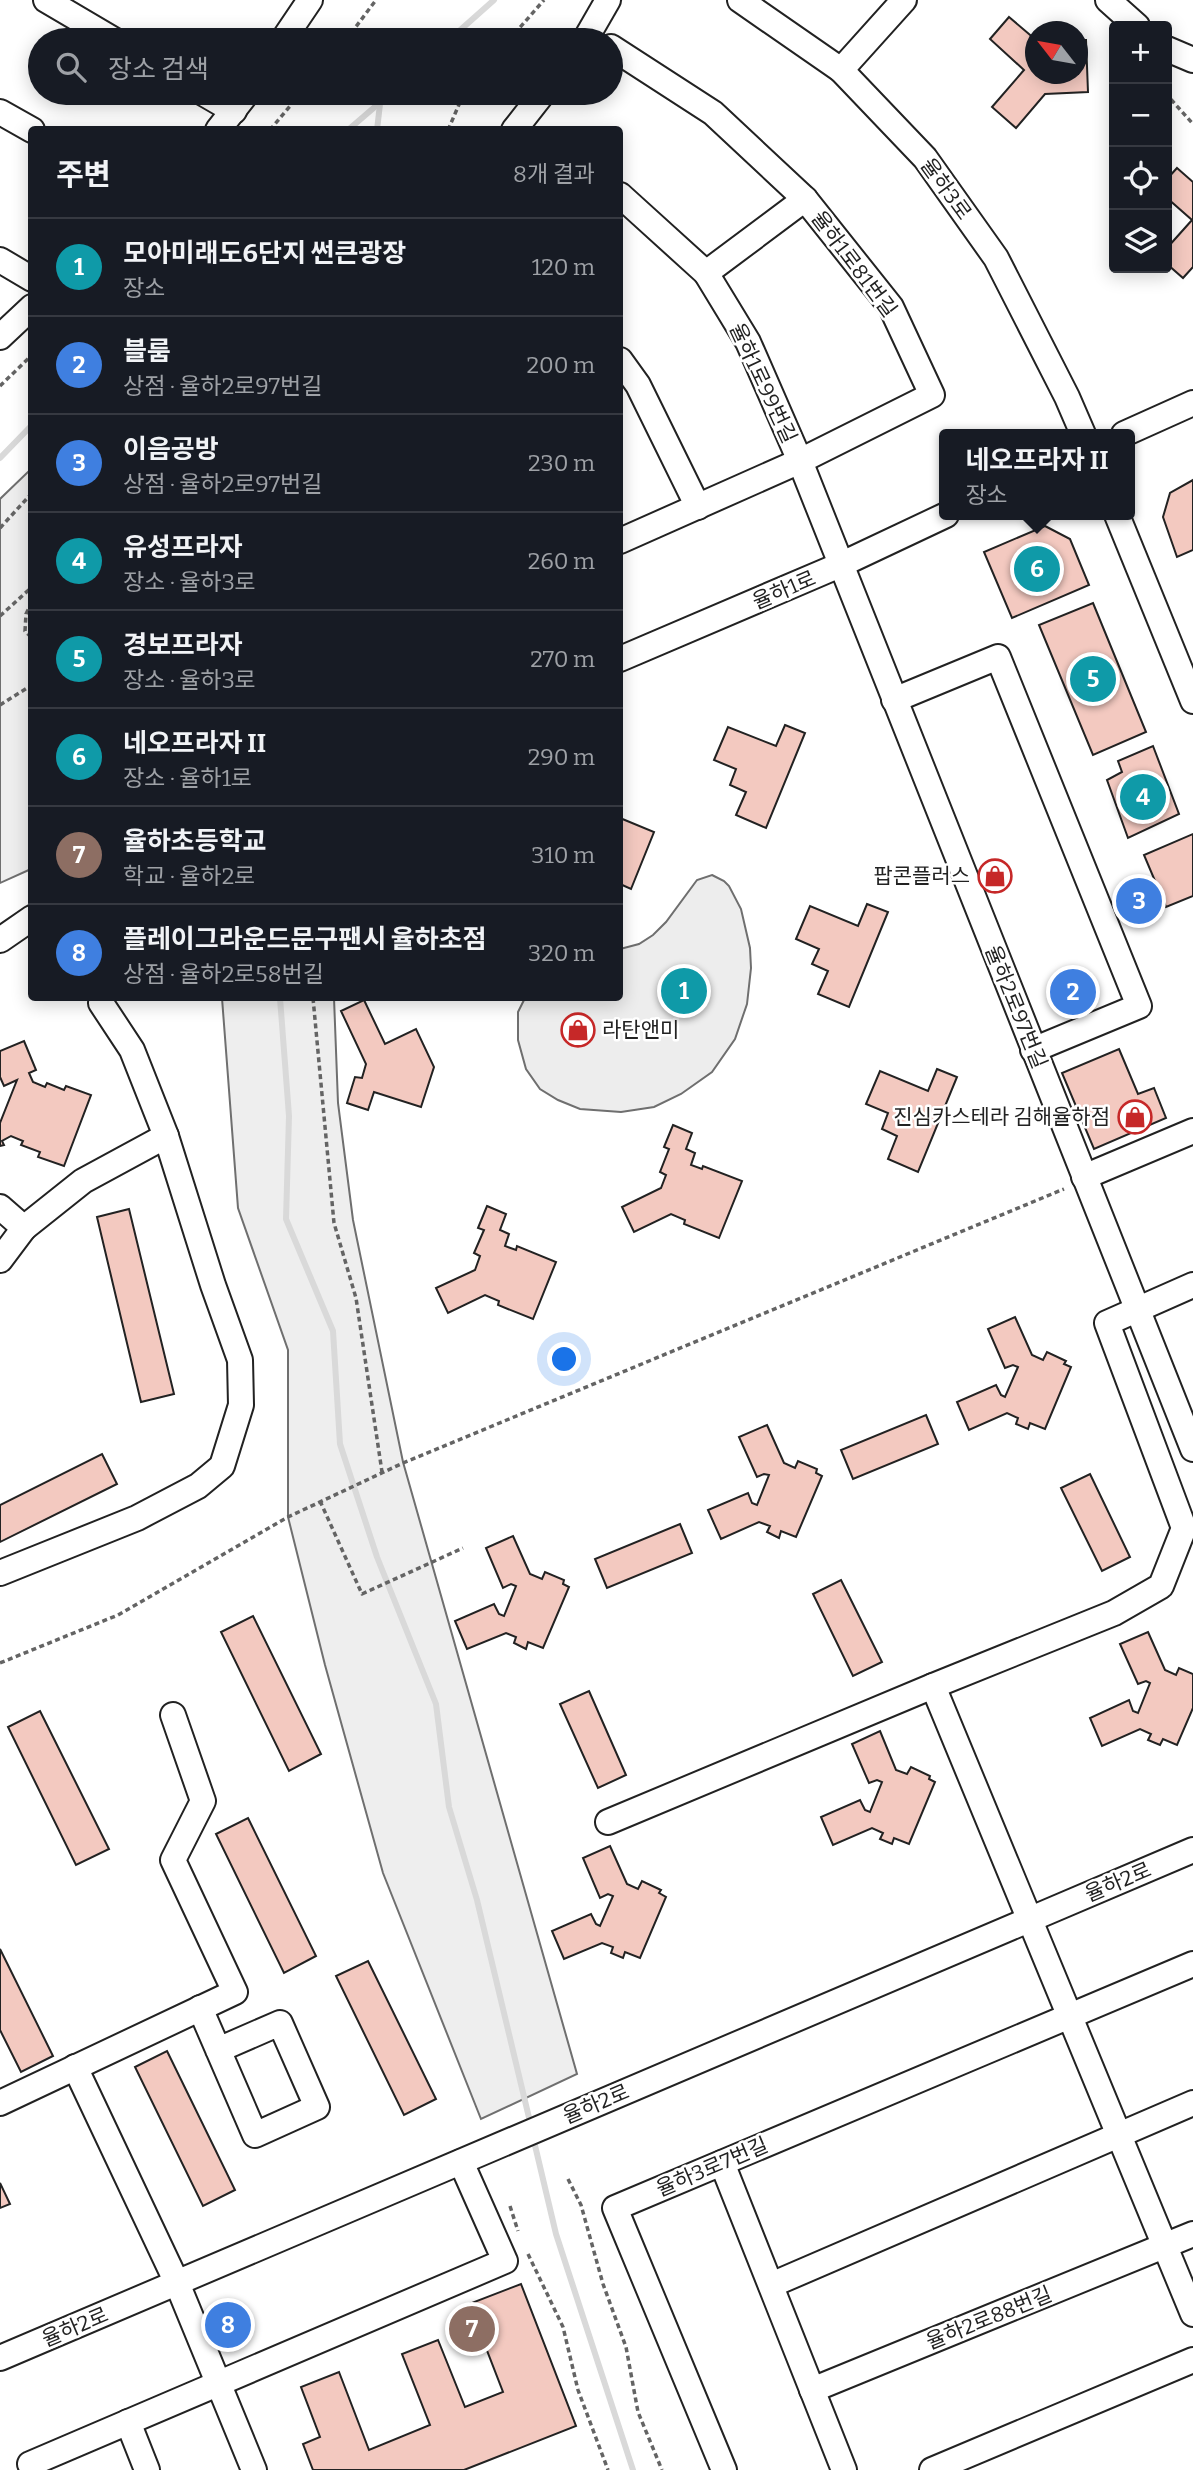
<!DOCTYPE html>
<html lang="ko">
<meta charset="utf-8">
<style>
:root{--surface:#171b24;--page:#20242c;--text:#f1f3f6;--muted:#9ea1a6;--line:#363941;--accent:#8c9099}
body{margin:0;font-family:Bitter,"Noto Sans KR",serif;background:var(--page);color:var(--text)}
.controls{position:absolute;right:21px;top:21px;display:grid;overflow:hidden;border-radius:7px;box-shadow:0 4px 18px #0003}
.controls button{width:63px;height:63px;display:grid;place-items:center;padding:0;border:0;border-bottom:2px solid var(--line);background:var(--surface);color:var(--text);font:35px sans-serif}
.compass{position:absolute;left:1025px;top:21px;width:63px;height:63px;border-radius:50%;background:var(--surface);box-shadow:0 4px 18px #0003;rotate:301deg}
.you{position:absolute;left:565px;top:1360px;width:24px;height:24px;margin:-18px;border:5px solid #fff;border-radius:50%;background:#1a73e8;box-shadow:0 0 0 10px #1a73e833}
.badge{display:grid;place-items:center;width:46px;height:46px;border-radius:50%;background:var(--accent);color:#fff;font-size:23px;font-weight:700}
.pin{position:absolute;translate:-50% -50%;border:4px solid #fff;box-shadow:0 2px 7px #0006}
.popup{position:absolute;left:939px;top:429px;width:196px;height:91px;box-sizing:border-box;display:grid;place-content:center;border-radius:7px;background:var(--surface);filter:drop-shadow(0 2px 5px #0005);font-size:23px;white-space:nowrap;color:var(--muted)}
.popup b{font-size:26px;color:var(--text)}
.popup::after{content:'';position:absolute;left:50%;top:100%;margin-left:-14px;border:14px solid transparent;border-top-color:var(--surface)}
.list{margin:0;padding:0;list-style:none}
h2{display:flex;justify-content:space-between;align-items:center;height:91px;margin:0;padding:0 28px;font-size:30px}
h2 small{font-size:23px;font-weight:400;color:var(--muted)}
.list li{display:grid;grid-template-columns:46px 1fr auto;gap:21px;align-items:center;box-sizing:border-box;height:98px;padding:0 28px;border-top:2px solid var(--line)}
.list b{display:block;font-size:26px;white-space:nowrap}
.list p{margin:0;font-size:23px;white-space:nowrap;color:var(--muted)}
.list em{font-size:23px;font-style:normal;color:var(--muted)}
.icon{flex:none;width:38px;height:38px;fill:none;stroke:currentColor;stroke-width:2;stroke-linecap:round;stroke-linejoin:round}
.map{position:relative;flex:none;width:1193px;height:2470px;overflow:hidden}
.search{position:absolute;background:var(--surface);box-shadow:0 4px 18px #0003;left:28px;top:28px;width:595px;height:77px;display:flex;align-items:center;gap:18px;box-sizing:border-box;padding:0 24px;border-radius:38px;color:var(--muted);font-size:26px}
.panel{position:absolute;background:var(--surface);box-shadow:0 4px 18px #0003;left:28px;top:126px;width:595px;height:875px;border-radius:7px}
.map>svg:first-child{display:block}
</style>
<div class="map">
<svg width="1193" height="2470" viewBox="0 0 1193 2470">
<rect width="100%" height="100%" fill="#fff"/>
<!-- green -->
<g fill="#eee" stroke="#6f6f6f" stroke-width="2">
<polygon points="31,469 31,869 0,883 0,499"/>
<polygon points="222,998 334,998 338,1103 353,1220 403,1462 577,2074 481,2119 383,1873 325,1665 288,1517 288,1350 238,1208"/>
</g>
<!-- parking -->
<polygon fill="#ededed" stroke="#6f6f6f" stroke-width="2" points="712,875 724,881 729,886 741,909 750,948 751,968 747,1004 735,1039 712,1072 681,1094 654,1107 621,1112 580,1109 558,1100 540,1089 526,1069 518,1040 518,1012 525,998 620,998 620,949 639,944 653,935 666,922 697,880"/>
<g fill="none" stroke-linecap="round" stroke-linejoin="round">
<!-- stream -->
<g stroke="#d9d9d9" stroke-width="6">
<polyline points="449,40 494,0"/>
<polyline points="348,130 391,93"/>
<polyline points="377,130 380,104"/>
<polyline points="0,458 32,425"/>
<polyline points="280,998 289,1116 286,1219 333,1331 340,1444 377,1557 436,1704 449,1807 477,1900 531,2126"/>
<polyline points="533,2137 556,2234 633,2470"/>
</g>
</g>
<!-- building -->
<g fill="#f3c9c0" stroke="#222" stroke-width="2">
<polygon points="1009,17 1036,40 1036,74 1078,74 1078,40 1086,40 1088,92 1045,94 1016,128 992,107 1024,70 990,39"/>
<polygon points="1177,168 1193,182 1193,267 1183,278 1167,264 1167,248 1192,220 1167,198 1167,179"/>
<polygon points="1193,480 1193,550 1177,557 1163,517 1170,493"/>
<polygon points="1045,526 1070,539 1089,585 1012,618 984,552"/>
<polygon points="1093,603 1146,732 1093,755 1039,625"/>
<polygon points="785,725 805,733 766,828 736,815 746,792 730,785 736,769 714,760 728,727 776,746"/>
<polygon points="1153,746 1179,814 1128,838 1107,780 1122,772 1118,761"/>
<polygon points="620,818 654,832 631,889 620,884"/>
<polygon points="1193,834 1193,896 1166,907 1144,855"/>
<polygon points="867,904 888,912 849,1007 818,994 828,971 812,964 819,949 796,939 810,906 858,926"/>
<polygon points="364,1000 385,1044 416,1029 434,1067 421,1107 374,1092 368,1110 347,1103 355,1077 362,1078 366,1064 341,1011"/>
<polygon points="24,1041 36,1070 29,1073 33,1082 45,1087 47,1083 64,1090 66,1086 91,1095 64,1166 38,1157 40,1152 21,1145 23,1141 11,1136 2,1141 4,1145 0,1146 0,1123 17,1080 4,1086 0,1077 0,1051"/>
<polygon points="1119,1049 1138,1094 1154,1088 1166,1118 1094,1149 1062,1073"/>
<polygon points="937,1069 957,1077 918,1172 888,1159 897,1136 882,1129 888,1113 866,1104 880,1071 928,1091"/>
<polygon points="673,1125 692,1133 686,1149 695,1153 691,1165 702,1169 703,1166 742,1181 719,1238 684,1224 685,1220 671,1214 634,1232 622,1207 661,1188 666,1175 660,1172 669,1149 664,1147"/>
<polygon points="487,1206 506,1214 500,1230 509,1234 505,1246 516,1250 517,1246 556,1262 533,1319 498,1305 499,1301 485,1295 448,1313 436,1288 475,1270 480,1256 474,1253 484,1230 478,1228"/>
<polygon points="129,1209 174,1394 141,1402 97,1217"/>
<polygon points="1015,1317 1032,1355 1043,1360 1047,1352 1066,1361 1064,1364 1071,1367 1045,1429 1030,1423 1028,1429 1016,1424 1018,1418 1007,1413 969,1430 957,1402 996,1385 1001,1395 1005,1397 1018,1367 1013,1365 1005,1368 988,1329"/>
<polygon points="926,1415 938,1444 853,1479 841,1450"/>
<polygon points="767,1425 784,1463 795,1468 798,1461 817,1469 816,1473 822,1476 796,1537 781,1531 779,1538 767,1532 770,1526 759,1522 721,1539 708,1510 748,1493 752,1503 757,1505 769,1475 764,1474 757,1477 739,1437"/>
<polygon points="102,1454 117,1484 0,1542 0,1505"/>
<polygon points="1090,1474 1130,1557 1102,1571 1061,1488"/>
<polygon points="680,1524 692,1553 607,1588 595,1559"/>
<polygon points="513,1536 530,1574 542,1579 545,1572 564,1580 563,1584 569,1587 543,1648 528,1642 526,1649 514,1643 516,1637 506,1633 467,1649 455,1621 494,1604 499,1614 504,1616 516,1586 511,1584 503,1588 486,1548"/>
<polygon points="841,1580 882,1662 853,1676 813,1594"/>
<polygon points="253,1616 321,1754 289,1771 221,1632"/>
<polygon points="1148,1632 1165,1670 1176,1675 1179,1668 1193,1674 1193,1708 1177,1745 1163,1739 1160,1745 1148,1740 1151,1734 1140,1729 1102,1746 1090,1718 1129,1700 1133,1711 1138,1713 1150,1683 1146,1681 1138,1684 1120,1644"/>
<polygon points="589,1691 626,1775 598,1788 560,1704"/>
<polygon points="40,1711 109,1849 76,1865 8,1727"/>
<polygon points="880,1731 896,1770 907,1774 911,1767 930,1776 929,1779 935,1782 909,1844 894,1838 892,1844 880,1839 883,1833 872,1828 833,1845 821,1817 860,1800 865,1810 870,1812 882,1782 877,1780 869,1783 852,1744"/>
<polygon points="248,1818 316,1956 284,1973 216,1834"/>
<polygon points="610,1846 627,1884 638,1889 642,1881 661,1890 659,1893 666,1897 640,1958 625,1952 623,1958 611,1953 613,1947 602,1943 564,1959 552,1931 591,1914 596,1924 600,1926 613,1896 608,1894 600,1898 583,1858"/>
<polygon points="0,1949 53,2056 21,2072 0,2030"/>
<polygon points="368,1961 436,2099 404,2115 336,1976"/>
<polygon points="167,2051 235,2190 203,2206 135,2067"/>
<polygon points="0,2183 10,2204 0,2208"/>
<polygon points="521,2284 576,2426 464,2470 313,2470 303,2444 320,2437 301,2387 339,2372 369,2450 430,2425 402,2354 438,2340 465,2407 503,2392 469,2304"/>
</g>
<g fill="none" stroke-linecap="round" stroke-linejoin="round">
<defs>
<g id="minor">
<polyline points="46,0 114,40"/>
<polyline points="740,0 841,70 925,158 996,258 1067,397 1083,434"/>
<polyline points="1108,0 1137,26"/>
<polyline points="283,40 310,0"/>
<polyline points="585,40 608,0"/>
<polyline points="611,47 713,113 805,199 891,307 932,395 800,461 620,541"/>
<polyline points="1167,49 1193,60"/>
<polyline points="841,70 904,0"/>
<polyline points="203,93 234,111"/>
<polyline points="0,112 32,130"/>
<polyline points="218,130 247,93"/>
<polyline points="514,130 543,93"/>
<polyline points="620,195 706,273 748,342 800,461 1193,1449"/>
<polyline points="0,260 32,279"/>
<polyline points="706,273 805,199"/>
<polyline points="0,337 32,307"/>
<polyline points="620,360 638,385 698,507"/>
<polyline points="1124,434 1193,403"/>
<polyline points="1117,515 1193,701"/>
<polyline points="620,659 840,565 946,515"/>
<polyline points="894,700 998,657 1139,1006 1033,1050"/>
<polyline points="0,940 32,918"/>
<polyline points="1084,1177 1193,1131"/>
<polyline points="0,1207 24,1228 83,1181 166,1136"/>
<polyline points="0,1260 24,1228"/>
<polyline points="0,1573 137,1518 198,1486 222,1466 241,1405 240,1360 213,1285 166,1136 132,1050 101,1003"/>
<polyline points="933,1686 1193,2314"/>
<polyline points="608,1822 933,1686 1114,1613 1161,1586 1184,1528 1107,1323 1193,1285"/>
<polyline points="200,2008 255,2135 317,2107 280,2023 218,2050"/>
<polyline points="75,2067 177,2283 254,2470"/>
<polyline points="0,2103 235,1992 173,1860 203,1801 173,1715"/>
<polyline points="722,2163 844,2470"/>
<polyline points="771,2285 1193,2103"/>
<polyline points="0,2358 1193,1850"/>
<polyline points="812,2390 1193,2234"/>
<polyline points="128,2422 147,2470"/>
<polyline points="33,2470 30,2464 505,2261 461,2162"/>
<polyline points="724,2470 615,2208 1193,1964"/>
<polyline points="932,2470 1193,2360"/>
</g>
</defs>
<!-- minor casing -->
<use href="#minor" stroke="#222" stroke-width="28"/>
<!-- path -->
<g stroke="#646464" stroke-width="3.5" stroke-dasharray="5 3.5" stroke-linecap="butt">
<polyline points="346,40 376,0"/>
<polyline points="509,40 544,0"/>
<polyline points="1167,84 1167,95 1193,124"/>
<polyline points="270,130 301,93"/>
<polyline points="448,130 464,93"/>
<polyline points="0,386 32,355"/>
<polyline points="0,528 32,493"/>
<polyline points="32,602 26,614 25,631 32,638"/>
<polyline points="0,616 32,587"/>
<polyline points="0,705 32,685"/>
<polyline points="313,998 334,1223 356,1298 382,1472"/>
<polyline points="320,1501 362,1594 463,1548"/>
<polyline points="0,1663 118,1615 288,1517 403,1463 1064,1189"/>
<polyline points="568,2179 581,2205 603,2284 626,2347 638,2412 662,2470"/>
<polyline points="510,2206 518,2231"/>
<polyline points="528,2254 563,2327 578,2390 608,2470"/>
</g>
<!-- minor -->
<use href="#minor" stroke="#fff" stroke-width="24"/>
</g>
<!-- icons -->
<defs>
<symbol id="shop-ring" viewBox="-11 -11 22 22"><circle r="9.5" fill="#fff" stroke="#c62828" stroke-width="1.5"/><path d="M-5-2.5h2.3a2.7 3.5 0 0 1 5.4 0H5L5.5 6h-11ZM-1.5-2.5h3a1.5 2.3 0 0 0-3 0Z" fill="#c62828"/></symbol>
</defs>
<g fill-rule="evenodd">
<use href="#shop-ring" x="976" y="857" width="38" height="38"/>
<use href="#shop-ring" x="559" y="1011" width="38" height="38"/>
<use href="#shop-ring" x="1116" y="1098" width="38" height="38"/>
</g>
<g text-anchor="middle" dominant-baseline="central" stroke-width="5" stroke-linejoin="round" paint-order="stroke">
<!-- street labels -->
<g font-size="21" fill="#222" stroke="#fff">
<text transform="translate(946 189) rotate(54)">율하3로</text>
<text transform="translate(854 264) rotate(53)">율하1로81번길</text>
<text transform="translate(763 383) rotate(65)">율하1로99번길</text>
<text transform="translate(784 590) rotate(-23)">율하1로</text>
<text transform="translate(1016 1007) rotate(68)">율하2로97번길</text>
<text transform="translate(1118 1882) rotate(-23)">율하2로</text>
<text transform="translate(596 2104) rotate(-23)">율하2로</text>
<text transform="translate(712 2167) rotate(-23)">율하3로7번길</text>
<text transform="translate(989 2318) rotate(-22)">율하2로88번길</text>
<text transform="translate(75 2327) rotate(-23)">율하2로</text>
</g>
<!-- poi labels -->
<g font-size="21" fill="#222" stroke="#fff" text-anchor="end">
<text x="970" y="876">팝콘플러스</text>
<text x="602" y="1030" text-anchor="start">라탄앤미</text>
<text x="1110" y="1117">진심카스테라 김해율하점</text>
</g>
</g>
</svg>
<div class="controls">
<button>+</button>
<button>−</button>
<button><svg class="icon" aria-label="locate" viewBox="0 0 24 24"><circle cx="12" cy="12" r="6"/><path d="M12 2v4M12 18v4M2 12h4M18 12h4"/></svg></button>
<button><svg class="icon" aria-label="layers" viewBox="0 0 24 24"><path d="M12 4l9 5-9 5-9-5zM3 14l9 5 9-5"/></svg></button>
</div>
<svg class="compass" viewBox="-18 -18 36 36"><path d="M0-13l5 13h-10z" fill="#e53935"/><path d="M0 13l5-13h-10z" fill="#9ea1a6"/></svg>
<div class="you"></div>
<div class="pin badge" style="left:684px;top:991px;background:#0f9aa8">1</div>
<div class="pin badge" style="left:1073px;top:992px;background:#3f7fe0">2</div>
<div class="pin badge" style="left:1139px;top:901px;background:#3f7fe0">3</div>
<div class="pin badge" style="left:1143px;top:797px;background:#0f9aa8">4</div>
<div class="pin badge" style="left:1093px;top:679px;background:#0f9aa8">5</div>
<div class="pin badge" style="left:1037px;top:569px;background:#0f9aa8">6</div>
<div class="popup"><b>네오프라자 II</b>장소</div>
<div class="pin badge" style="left:472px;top:2329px;background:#8d6e63">7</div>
<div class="pin badge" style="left:228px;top:2325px;background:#3f7fe0">8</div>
<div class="search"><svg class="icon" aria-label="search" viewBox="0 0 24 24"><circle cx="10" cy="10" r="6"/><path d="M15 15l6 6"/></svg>장소 검색</div>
<section class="panel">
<h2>주변<small>8개 결과</small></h2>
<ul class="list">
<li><span class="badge" style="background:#0f9aa8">1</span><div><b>모아미래도6단지 썬큰광장</b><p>장소</p></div><em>120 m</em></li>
<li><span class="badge" style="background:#3f7fe0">2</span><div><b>블룸</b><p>상점 · 율하2로97번길</p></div><em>200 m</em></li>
<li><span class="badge" style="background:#3f7fe0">3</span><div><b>이음공방</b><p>상점 · 율하2로97번길</p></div><em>230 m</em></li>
<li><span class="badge" style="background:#0f9aa8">4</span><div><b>유성프라자</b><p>장소 · 율하3로</p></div><em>260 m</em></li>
<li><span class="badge" style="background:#0f9aa8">5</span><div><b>경보프라자</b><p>장소 · 율하3로</p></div><em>270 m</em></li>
<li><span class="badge" style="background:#0f9aa8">6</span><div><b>네오프라자 II</b><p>장소 · 율하1로</p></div><em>290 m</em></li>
<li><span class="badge" style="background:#8d6e63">7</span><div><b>율하초등학교</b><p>학교 · 율하2로</p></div><em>310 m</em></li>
<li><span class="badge" style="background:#3f7fe0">8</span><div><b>플레이그라운드문구팬시 율하초점</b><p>상점 · 율하2로58번길</p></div><em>320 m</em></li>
</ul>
</section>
</div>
